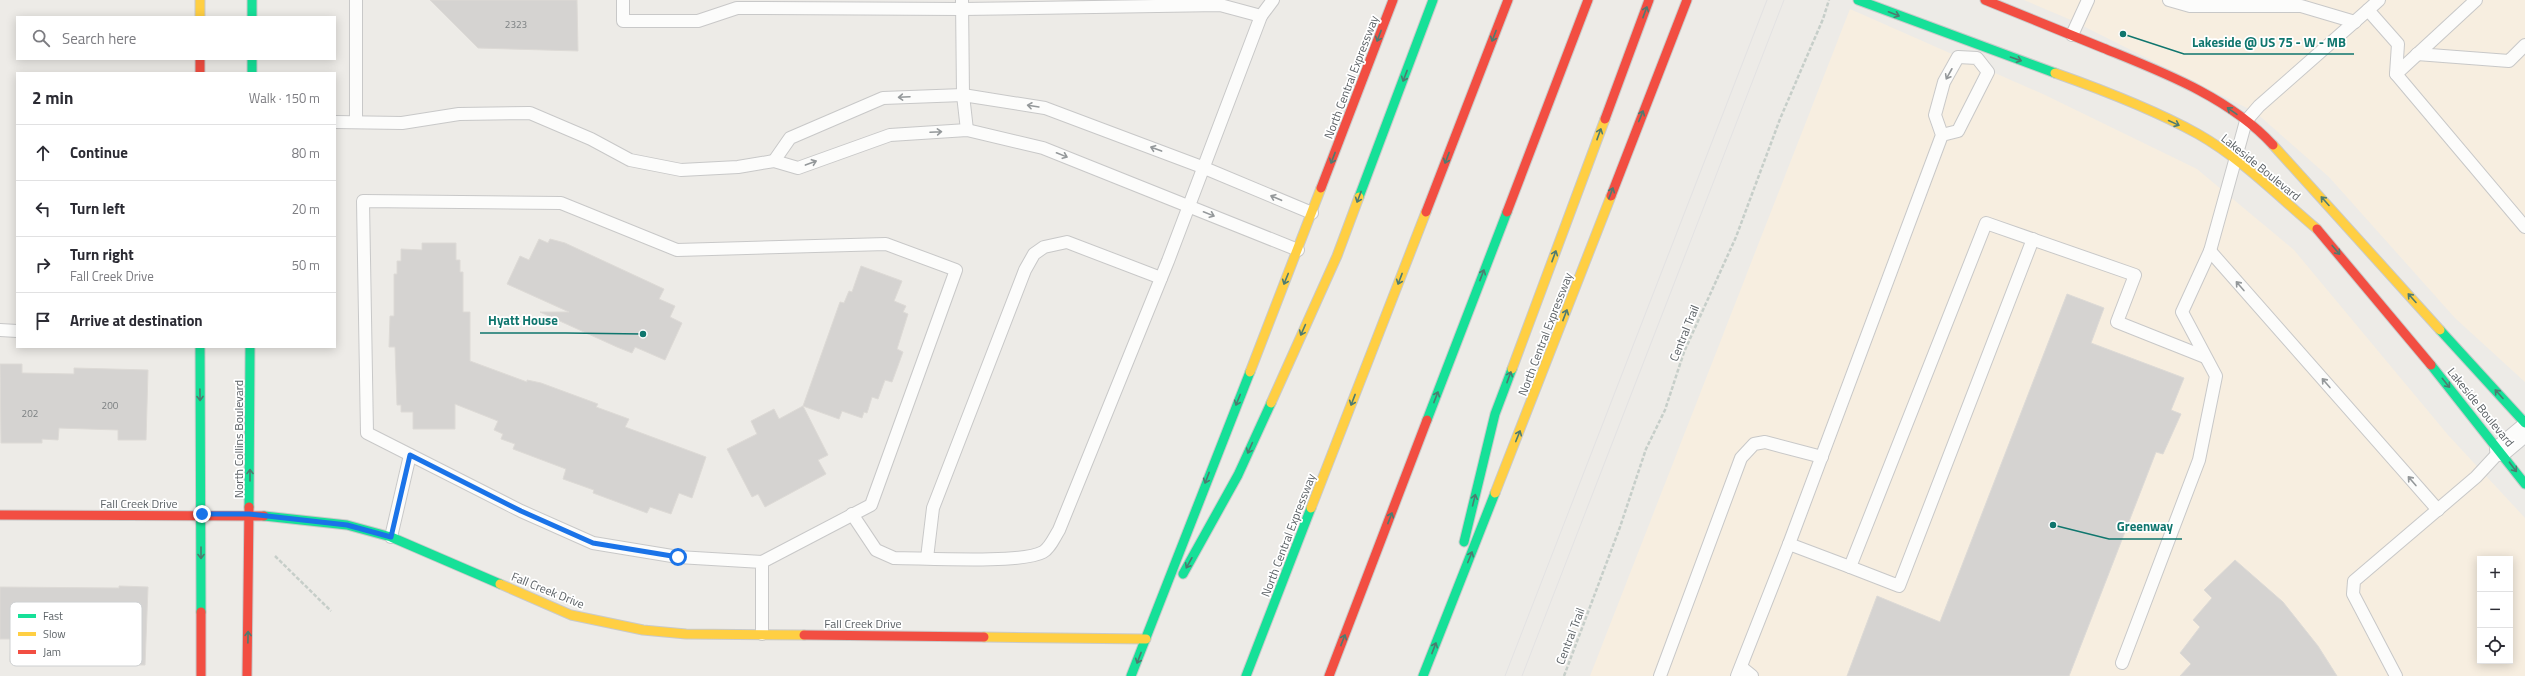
<!DOCTYPE html>
<meta charset="utf-8">
<style>
:root{--surface:#fff;--page:#f2f2f3;--text:#2b2b33;--muted:#7c7c81;--line:#e1e1e2}
body{margin:0;font-family:"Titillium Web",sans-serif;background:var(--page);color:var(--text)}
.controls{position:absolute;right:12px;bottom:12px;display:grid;overflow:hidden;border-radius:0px;box-shadow:0 2px 10px #0003}
.controls button{width:36px;height:36px;display:grid;place-items:center;padding:0;border:0;border-bottom:1px solid var(--line);background:var(--surface);color:var(--text);font:20px sans-serif}
.stop{position:absolute;width:12px;height:12px;margin:-9px;border:3px solid #1a73e8;border-radius:50%;background:#fff}
.stop.end{background:#1a73e8;border-color:#fff;box-shadow:0 1px 4px #0008}
.list{margin:0;padding:0;list-style:none}
h2{display:flex;justify-content:space-between;align-items:center;height:52px;margin:0;padding:0 16px;font-size:17px}
h2 small{font-size:13px;font-weight:400;color:var(--muted)}
.list li{display:grid;grid-template-columns:26px 1fr auto;gap:12px;align-items:center;box-sizing:border-box;height:56px;padding:0 16px;border-top:1px solid var(--line)}
.list b{display:block;font-size:15px;white-space:nowrap}
.list p{margin:0;font-size:13px;white-space:nowrap;color:var(--muted)}
.list em{font-size:13px;font-style:normal;color:var(--muted)}
.icon{flex:none;width:22px;height:22px;fill:none;stroke:currentColor;stroke-width:2;stroke-linecap:round;stroke-linejoin:round}
.map{position:relative;flex:none;width:2525px;height:676px;overflow:hidden}
.search{position:absolute;background:var(--surface);box-shadow:0 2px 10px #0003;left:16px;top:16px;width:320px;height:44px;display:flex;align-items:center;gap:10px;box-sizing:border-box;padding:0 14px;border-radius:0px;color:var(--muted);font-size:15px}
.panel{position:absolute;background:var(--surface);box-shadow:0 2px 10px #0003;left:16px;top:72px;width:320px;height:276px;border-radius:0px}
.map>svg:first-child{display:block}
</style>
<div class="map">
<svg width="2525" height="676" viewBox="0 0 2525 676">
<rect width="100%" height="100%" fill="#edebe7"/>
<!-- commercial -->
<g fill="#f7eee0" fill-rule="evenodd">
<polygon points="2024,0 2525,0 2525,382 2455,318 2329,177 2255,112 2071,20"/>
<path d="M1850,9l195,86 152,74 97,81 154,185 77,83v158h-935zM2480,559h30v102h-30z"/>
</g>
<!-- building -->
<g fill="#d5d3d1" stroke="#dddad6">
<polygon points="430,0 577,0 578,51 478,48"/>
<polygon points="539,239 548,243 550,239 565,243 664,289 659,299 675,306 670,317 682,323 665,360 635,347 632,353 617,347 540,312 569,312 507,284 520,256 529,260"/>
<polygon points="422,243 456,243 456,260 460,260 460,272 463,272 463,312 470,312 470,361 527,382 527,380 541,383 598,404 596,407 629,419 625,427 706,457 692,498 679,493 671,514 650,507 647,513 593,493 594,490 563,479 566,469 513,449 515,444 501,439 503,434 494,430 498,421 455,404 455,429 413,429 413,412 401,412 401,405 397,405 395,347 389,347 390,316 394,316 394,274 397,274 397,261 401,261 401,249 422,250"/>
<polygon points="861,266 902,281 894,301 906,306 903,312 908,314 897,349 903,352 892,382 885,380 878,399 872,397 867,413 864,412 862,418 842,411 839,419 803,406 840,302 844,303 849,291 852,292"/>
<polygon points="2067,294 2104,308 2091,343 2184,378 2171,410 2181,414 2163,454 2156,452 2069,676 1847,676 1877,596 1940,622"/>
<polygon points="0,364 22,364 22,373 74,374 74,368 148,370 146,440 118,440 118,430 59,428 58,440 42,439 42,443 1,443"/>
<polygon points="803,406 828,455 818,460 826,474 765,507 758,494 752,497 727,449 757,434 751,421 774,409 779,419"/>
<polygon points="2235,560 2283,602 2318,646 2337,676 2180,676 2191,664 2180,653 2200,627 2193,620 2212,598 2204,590"/>
<polygon points="119,586 148,587 145,665 113,665 113,659 45,657 45,663 10,662 11,639 0,639 0,587 119,588"/>
</g>
<g fill="none" stroke-linecap="round" stroke-linejoin="round">
<defs>
<g id="lane">
<polyline points="356,0 356,122"/>
<polyline points="623,0 623,21 698,21 737,8 962,9 1220,5 1261,16 1273,0"/>
<polyline points="962,0 963,95 967,130"/>
<polyline points="2169,0 2190,6 2301,6 2355,22"/>
<polyline points="2368,10 2379,0"/>
<polyline points="2072,35 2088,0"/>
<polyline points="2417,54 2509,61 2525,45"/>
<polyline points="2396,74 2476,0"/>
<polyline points="335,122 402,123 459,114 530,113 591,139 630,160 681,170 738,167 774,161 798,168 890,135 967,130 1043,148 1298,250"/>
<polyline points="774,161 790,138 883,98 963,95 1045,108 1202,167 1312,213"/>
<polyline points="2210,251 2438,510"/>
<polyline points="0,330 17,331"/>
<path d="M852,514l24,36 18,8c29,0 128,6 149,-6 7,-4 11,-14 16,-22l109,-269 93,-245"/>
<polyline points="391,537 410,455"/>
<polyline points="1789,544 1942,135 1935,115 1944,82 1958,57 1977,58 1988,72 1958,131 1942,135"/>
<polyline points="927,558 933,508 1025,270 1034,254 1044,247 1067,242 1161,278"/>
<polyline points="762,562 678,557 593,543 521,511 367,433 363,201 561,203 677,250 886,244 956,270 871,505 762,562 762,634"/>
<polyline points="1850,567 1899,586 2033,239"/>
<polyline points="2122,663 2199,460 2216,376 2182,312 2210,251 2246,121 2259,106 2368,10 2398,44 2396,74 2525,227"/>
<polyline points="1741,667 1752,676"/>
<polyline points="1660,676 1741,458 1754,444 1765,442 1822,457"/>
<polyline points="1737,676 1789,544 1850,567 1986,223 2135,275 2117,322 2205,357"/>
<polyline points="2396,676 2353,594 2354,581 2476,477 2501,450"/>
</g>
<polyline id="street" points="2501,450 2525,430"/>
<g id="fast">
<polyline points="252,0 252,17"/>
<polyline points="1858,0 2055,73"/>
<polyline points="252,59 252,73"/>
<polyline points="1359,197 1433,0"/>
<polyline points="2440,330 2525,423"/>
<polyline points="200,347 201,612"/>
<polyline points="2431,365 2525,484"/>
<polyline points="1427,420 1507,212"/>
<polyline points="249,507 250,347"/>
<polyline points="264,516 347,525 391,537 500,584"/>
<polyline points="1464,542 1495,414 1512,369"/>
<polyline points="1183,574 1238,475 1271,403"/>
<polyline points="1131,676 1250,372"/>
<polyline points="1246,676 1311,508"/>
<polyline points="1423,676 1495,493"/>
</g>
<g id="slow">
<polyline points="200,0 200,17"/>
<path d="M2055,73c48,17 98,36 143,61 44,25 81,63 119,95"/>
<polyline points="2273,145 2440,330"/>
<polyline points="1512,369 1605,119"/>
<polyline points="1250,372 1321,188"/>
<polyline points="1271,403 1337,256 1359,197"/>
<polyline points="1495,493 1611,196"/>
<polyline points="1311,508 1426,212"/>
<polyline points="500,584 571,615 643,630 686,634 804,635"/>
<polyline points="984,637 1146,639"/>
</g>
<g id="jam">
<path d="M1985,0c39,16 79,32 118,48 59,24 126,49 170,97"/>
<polyline points="200,59 200,73"/>
<polyline points="1605,119 1649,0"/>
<polyline points="1321,188 1393,0"/>
<polyline points="1611,196 1687,0"/>
<polyline points="1426,212 1508,0"/>
<polyline points="1507,212 1588,0"/>
<polyline points="2317,229 2431,365"/>
<polyline points="0,515 264,516"/>
<polyline points="201,612 201,676"/>
<polyline points="804,635 984,637"/>
<polyline points="247,676 249,507"/>
<polyline points="1329,676 1427,420"/>
</g>
</defs>
<!-- lane casing -->
<use href="#lane" stroke="#c8c8c8" stroke-width="14"/>
<!-- street casing -->
<use href="#street" stroke="#c8c8c8" stroke-width="24"/>
<!-- fast casing -->
<use href="#fast" stroke="#c9caca" stroke-width="11"/>
<!-- slow casing -->
<use href="#slow" stroke="#c9caca" stroke-width="11"/>
<!-- jam casing -->
<use href="#jam" stroke="#c9caca" stroke-width="11"/>
<!-- path -->
<g stroke="#c6cec9" stroke-width="2.5" stroke-dasharray="4 2" stroke-linecap="butt">
<polyline points="275,556 331,611"/>
<polyline points="1564,676 1620,527 1646,449 1665,410 1684,352 1736,237 1780,119 1823,19 1829,0"/>
</g>
<!-- lane -->
<use href="#lane" stroke="#fcfcfb" stroke-width="12"/>
<!-- street -->
<use href="#street" stroke="#fcfcfb" stroke-width="22"/>
<!-- fast -->
<use href="#fast" stroke="#16e098" stroke-width="9"/>
<!-- slow -->
<use href="#slow" stroke="#ffcf43" stroke-width="9"/>
<!-- jam -->
<use href="#jam" stroke="#f24e42" stroke-width="9"/>
<!-- tram -->
<g stroke="#e3e2e3" stroke-width="1">
<polyline points="1505,676 1767,0"/>
<polyline points="1522,676 1784,0"/>
</g>
</g>
<!-- one-way arrows -->
<defs><path id="oneway-shaft" d="M-6 0H5M1.5-3L5.5 0L1.5 3" fill="none" stroke-width="1.6" stroke-linecap="round" stroke-linejoin="round"/></defs>
<g stroke="#4e7b70">
<use href="#oneway-shaft" transform="translate(1645 12) rotate(-70)"/>
<use href="#oneway-shaft" transform="translate(1894 14) rotate(21)"/>
<use href="#oneway-shaft" transform="translate(1379 36) rotate(111)"/>
<use href="#oneway-shaft" transform="translate(1494 36) rotate(111)"/>
<use href="#oneway-shaft" transform="translate(2016 59) rotate(19)"/>
<use href="#oneway-shaft" transform="translate(1405 76) rotate(111)"/>
<use href="#oneway-shaft" transform="translate(2232 111) rotate(-145)"/>
<use href="#oneway-shaft" transform="translate(1641 116) rotate(-68)"/>
<use href="#oneway-shaft" transform="translate(2174 123) rotate(25)"/>
<use href="#oneway-shaft" transform="translate(1599 134) rotate(-70)"/>
<use href="#oneway-shaft" transform="translate(1333 158) rotate(111)"/>
<use href="#oneway-shaft" transform="translate(1447 158) rotate(111)"/>
<use href="#oneway-shaft" transform="translate(1611 193) rotate(-69)"/>
<use href="#oneway-shaft" transform="translate(1359 197) rotate(111)"/>
<use href="#oneway-shaft" transform="translate(2325 201) rotate(-132)"/>
<use href="#oneway-shaft" transform="translate(2336 250) rotate(50)"/>
<use href="#oneway-shaft" transform="translate(1554 256) rotate(-70)"/>
<use href="#oneway-shaft" transform="translate(1482 275) rotate(-69)"/>
<use href="#oneway-shaft" transform="translate(1286 279) rotate(112)"/>
<use href="#oneway-shaft" transform="translate(1400 279) rotate(111)"/>
<use href="#oneway-shaft" transform="translate(2412 298) rotate(-132)"/>
<use href="#oneway-shaft" transform="translate(1565 315) rotate(-69)"/>
<use href="#oneway-shaft" transform="translate(1303 330) rotate(114)"/>
<use href="#oneway-shaft" transform="translate(1509 377) rotate(-70)"/>
<use href="#oneway-shaft" transform="translate(2446 383) rotate(51)"/>
<use href="#oneway-shaft" transform="translate(2499 394) rotate(-132)"/>
<use href="#oneway-shaft" transform="translate(200 395) rotate(89)"/>
<use href="#oneway-shaft" transform="translate(1436 397) rotate(-69)"/>
<use href="#oneway-shaft" transform="translate(1238 400) rotate(112)"/>
<use href="#oneway-shaft" transform="translate(1353 400) rotate(111)"/>
<use href="#oneway-shaft" transform="translate(1518 436) rotate(-68)"/>
<use href="#oneway-shaft" transform="translate(1250 448) rotate(114)"/>
<use href="#oneway-shaft" transform="translate(2513 467) rotate(53)"/>
<use href="#oneway-shaft" transform="translate(250 475) rotate(-90)"/>
<use href="#oneway-shaft" transform="translate(1207 478) rotate(111)"/>
<use href="#oneway-shaft" transform="translate(1474 500) rotate(-76)"/>
<use href="#oneway-shaft" transform="translate(1390 518) rotate(-69)"/>
<use href="#oneway-shaft" transform="translate(201 553) rotate(90)"/>
<use href="#oneway-shaft" transform="translate(1470 557) rotate(-68)"/>
<use href="#oneway-shaft" transform="translate(1189 563) rotate(119)"/>
<use href="#oneway-shaft" transform="translate(248 637) rotate(-89)"/>
<use href="#oneway-shaft" transform="translate(1343 640) rotate(-69)"/>
<use href="#oneway-shaft" transform="translate(1434 648) rotate(-69)"/>
<use href="#oneway-shaft" transform="translate(1139 658) rotate(111)"/>
</g>
<g stroke="#94989a">
<use href="#oneway-shaft" transform="translate(1949 74) rotate(119)"/>
<use href="#oneway-shaft" transform="translate(904 97) rotate(177)"/>
<use href="#oneway-shaft" transform="translate(1033 106) rotate(-171)"/>
<use href="#oneway-shaft" transform="translate(936 132) rotate(-3)"/>
<use href="#oneway-shaft" transform="translate(1156 149) rotate(-160)"/>
<use href="#oneway-shaft" transform="translate(1062 155) rotate(22)"/>
<use href="#oneway-shaft" transform="translate(811 163) rotate(-20)"/>
<use href="#oneway-shaft" transform="translate(1276 198) rotate(-157)"/>
<use href="#oneway-shaft" transform="translate(1209 214) rotate(22)"/>
<use href="#oneway-shaft" transform="translate(2240 286) rotate(-131)"/>
<use href="#oneway-shaft" transform="translate(2326 383) rotate(-131)"/>
<use href="#oneway-shaft" transform="translate(2412 481) rotate(-131)"/>
</g>
<g fill="none" stroke-linecap="round" stroke-linejoin="round">
<!-- route -->
<polyline stroke="#1a73e8" stroke-width="5" points="202,514 249,514 347,525 391,537 410,455 521,511 593,543 678,557"/>
</g>
<g text-anchor="middle" dominant-baseline="central" stroke-width="3.5" stroke-linejoin="round" paint-order="stroke">
<!-- number labels -->
<g font-size="10" fill="#7c8082">
<text x="516" y="24">2323</text>
<text x="110" y="405">200</text>
<text x="30" y="413">202</text>
</g>
<!-- street labels -->
<g font-size="12" fill="#5c6266" stroke="#fff">
<text transform="translate(1351 77) rotate(-69)">North Central Expressway</text>
<text transform="translate(2261 167) rotate(39)">Lakeside Boulevard</text>
<text transform="translate(1684 333) rotate(-68)">Central Trail</text>
<text transform="translate(1545 334) rotate(-69)">North Central Expressway</text>
<text transform="translate(2481 407) rotate(51)">Lakeside Boulevard</text>
<text transform="translate(238 439) rotate(-90)">North Collins Boulevard</text>
<text x="139" y="503">Fall Creek Drive</text>
<text transform="translate(1288 535) rotate(-69)">North Central Expressway</text>
<text transform="translate(548 590) rotate(22)">Fall Creek Drive</text>
<text x="863" y="623">Fall Creek Drive</text>
<text transform="translate(1570 636) rotate(-69)">Central Trail</text>
</g>
</g>
<!-- legend -->
<rect x="10" y="602" width="132" height="64" rx="6" fill="#fff" stroke="#ced0d1" stroke-width="1"/>
<rect x="18" y="614" width="18" height="4" fill="#16e098"/>
<rect x="18" y="632" width="18" height="4" fill="#ffcf43"/>
<rect x="18" y="650" width="18" height="4" fill="#f24e42"/>
<g font-size="11" fill="#5c6266">
<text x="43" y="620">Fast</text>
<text x="43" y="638">Slow</text>
<text x="43" y="656">Jam</text>
</g>
<!-- callouts -->
<path fill="none" stroke="#0f766e" stroke-width="1.5" d="M2123 34L2184 54H2354M643 334L566 333H480M2053 525L2109 539H2182"/>
<g fill="#0f766e" stroke="#fff" stroke-width="1.5">
<circle cx="2123" cy="34" r="4"/>
<circle cx="643" cy="334" r="4"/>
<circle cx="2053" cy="525" r="4"/>
</g>
<g font-size="13" text-anchor="middle" font-weight="bold" fill="#0f766e" stroke="#fff" stroke-width="3.5" stroke-linejoin="round" paint-order="stroke">
<text x="2269" y="47">Lakeside @ US 75 - W - MB</text>
<text x="523" y="325">Hyatt House</text>
<text x="2145" y="531">Greenway</text>
</g>
</svg>
<div class="controls">
<button>+</button>
<button>−</button>
<button><svg class="icon" aria-label="locate" viewBox="0 0 24 24"><circle cx="12" cy="12" r="6"/><path d="M12 2v4M12 18v4M2 12h4M18 12h4"/></svg></button>
</div>
<div class="stop" style="left:678px;top:557px"></div>
<div class="stop end" style="left:202px;top:514px"></div>
<div class="search"><svg class="icon" aria-label="search" viewBox="0 0 24 24"><circle cx="10" cy="10" r="6"/><path d="M15 15l6 6"/></svg>Search here</div>
<section class="panel">
<h2>2 min<small>Walk · 150 m</small></h2>
<ul class="list">
<li><svg class="icon" aria-label="ahead" viewBox="0 0 24 24"><path d="M12 20V5M6 11l6-6 6 6"/></svg><div><b>Continue</b></div><em>80 m</em></li>
<li><svg class="icon" aria-label="left" viewBox="0 0 24 24"><path d="M17 20v-9H6M10 6l-5 5 5 5"/></svg><div><b>Turn left</b></div><em>20 m</em></li>
<li><svg class="icon" aria-label="right" viewBox="0 0 24 24"><path d="M7 20v-9h11M14 6l5 5-5 5"/></svg><div><b>Turn right</b><p>Fall Creek Drive</p></div><em>50 m</em></li>
<li><svg class="icon" aria-label="arrive" viewBox="0 0 24 24"><path d="M6 21V4h12l-3 4 3 4H6"/></svg><div><b>Arrive at destination</b></div></li>
</ul>
</section>
</div>
